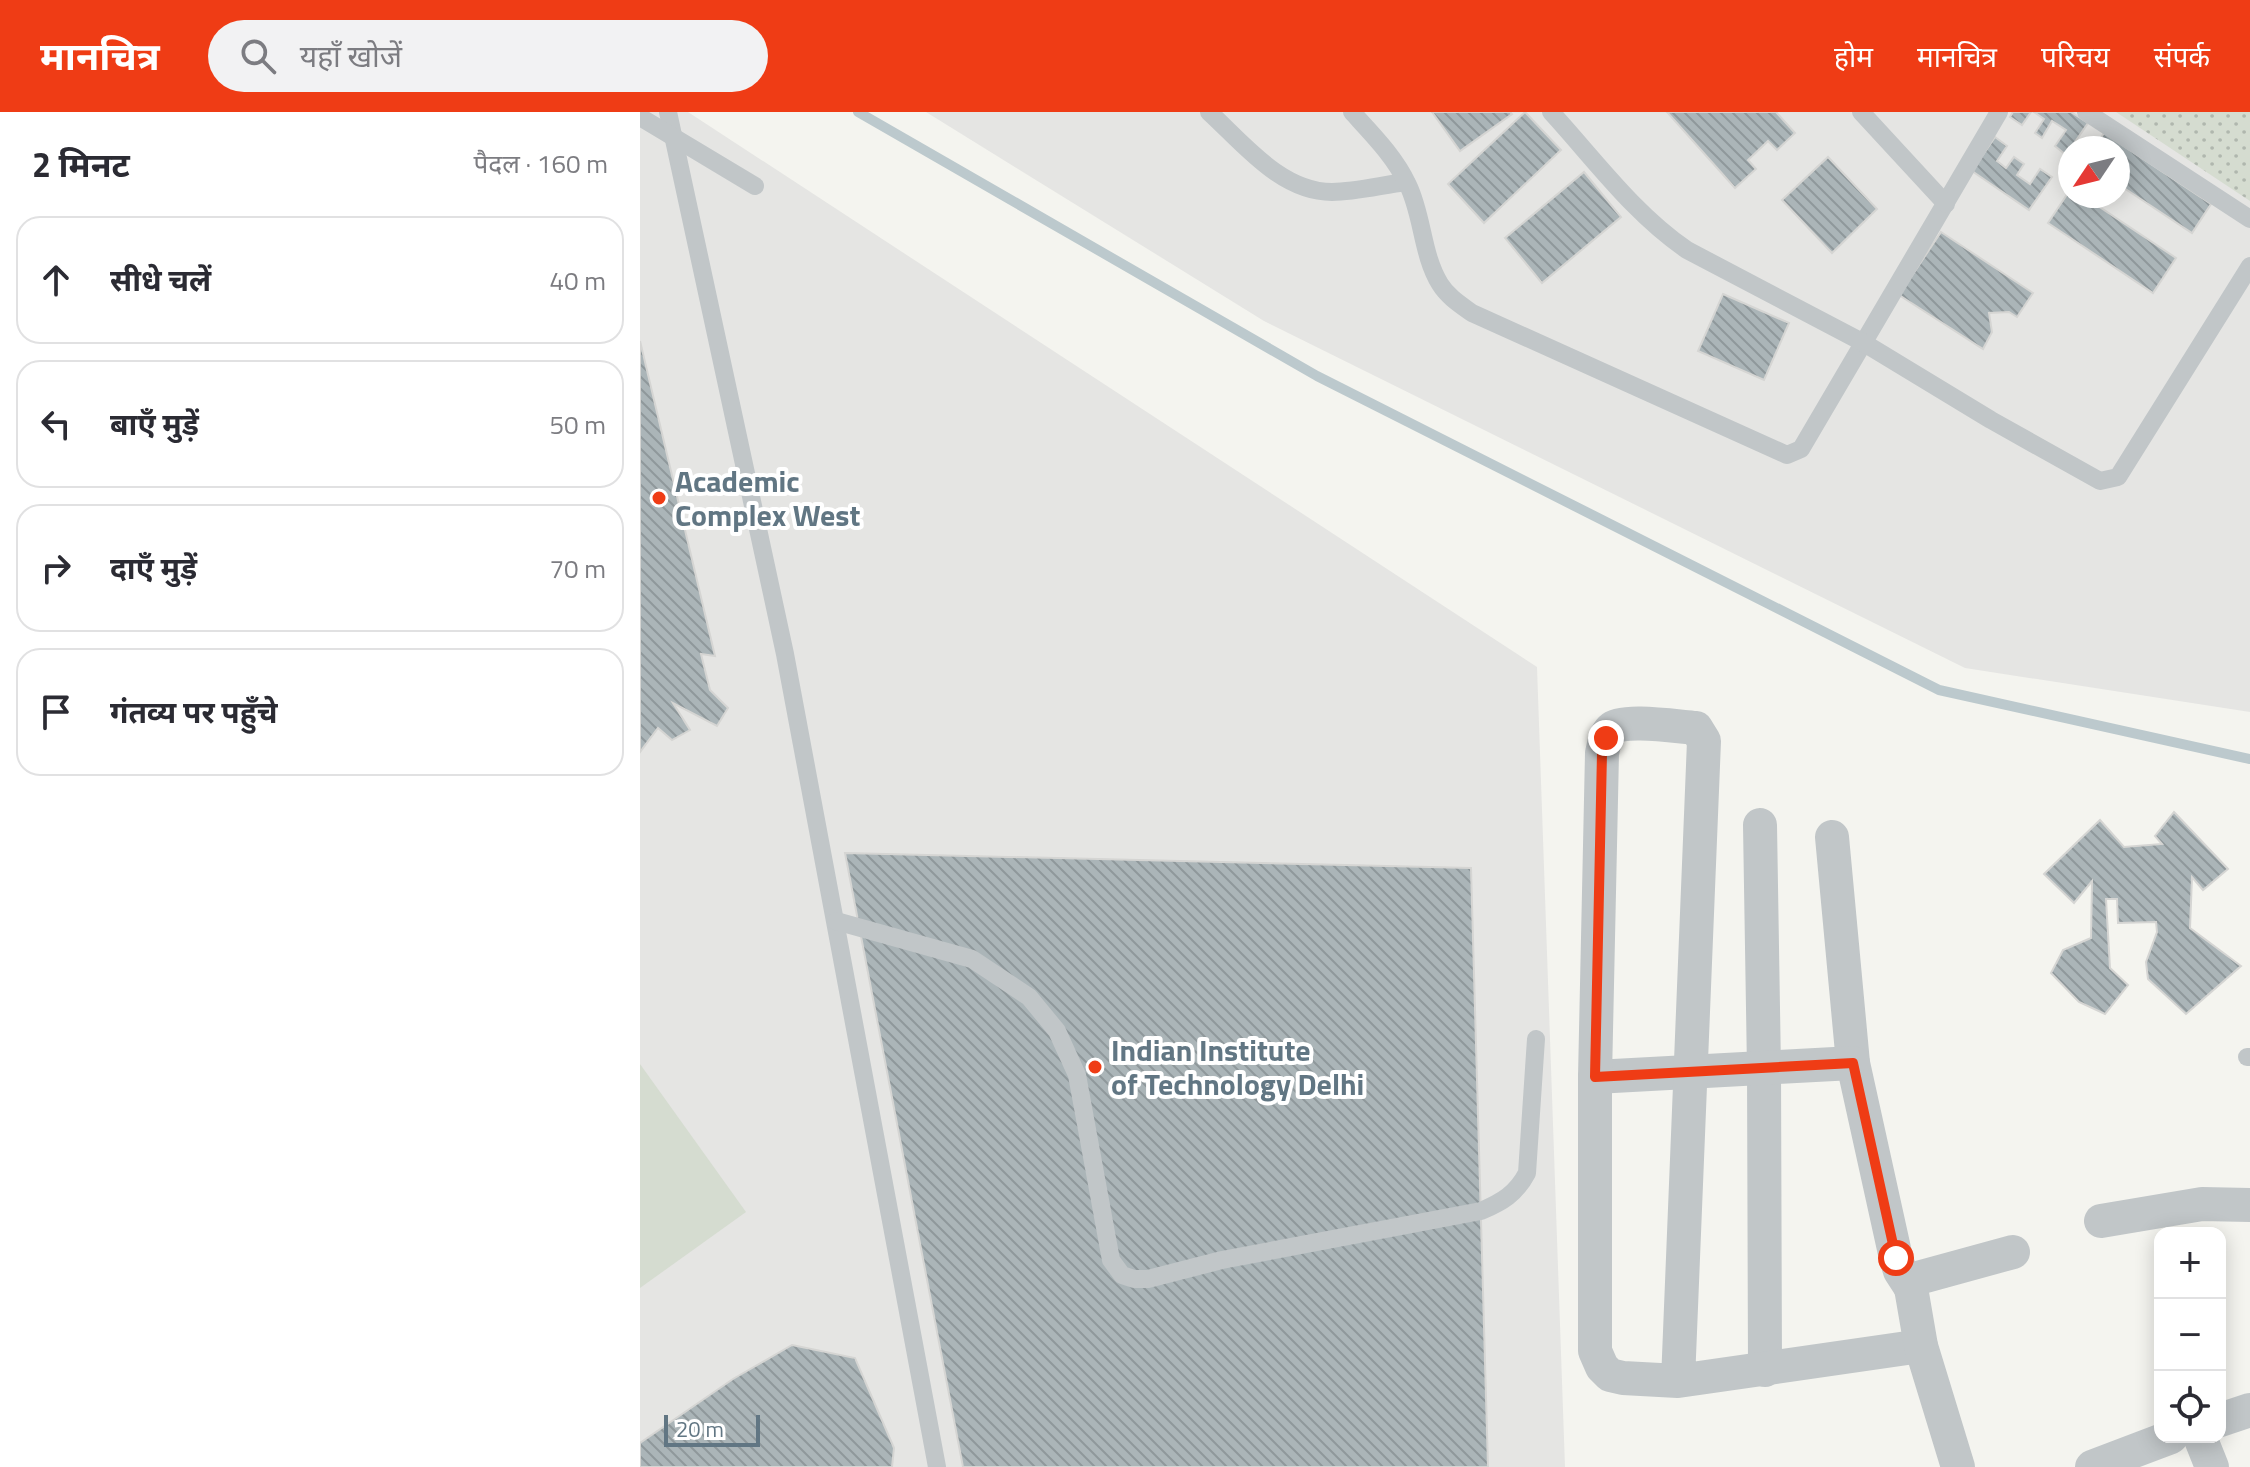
<!DOCTYPE html>
<html lang="hi">
<meta charset="utf-8">
<style>
:root{--surface:#fff;--page:#f2f2f3;--text:#2b2b33;--muted:#7c7c81;--line:#e1e1e2;--accent:#ef3c15}
body{margin:0;font-family:"Titillium Web","Noto Sans Devanagari",sans-serif;background:var(--page);color:var(--text)}
.controls{position:absolute;right:24px;bottom:24px;display:grid;overflow:hidden;border-radius:16px;box-shadow:0 4px 20px #0003}
.controls button{width:72px;height:72px;display:grid;place-items:center;padding:0;border:0;border-bottom:2px solid var(--line);background:var(--surface);color:var(--text);font:40px sans-serif}
.compass{position:absolute;left:1418px;top:24px;width:72px;height:72px;border-radius:50%;background:var(--surface);box-shadow:0 4px 20px #0003;rotate:235deg}
.scale{position:absolute;left:24px;bottom:20px;width:96px;box-sizing:border-box;padding-left:8px;border:4px solid #617683;border-top:0;font-size:22px;line-height:28px;white-space:nowrap;color:#617683;-webkit-text-stroke:6px #fff;paint-order:stroke}
.stop{position:absolute;width:24px;height:24px;margin:-18px;border:6px solid #ef3c15;border-radius:50%;background:#fff}
.stop.end{background:#ef3c15;border-color:#fff;box-shadow:0 2px 8px #0008}
.list{margin:0;padding:0;list-style:none}
h2{display:flex;justify-content:space-between;align-items:center;height:104px;margin:0;padding:0 32px;font-size:34px}
h2 small{font-size:26px;font-weight:400;color:var(--muted)}
.list li{display:grid;grid-template-columns:52px 1fr auto;gap:24px;align-items:center;box-sizing:border-box;height:128px;margin:0 16px 16px;padding:0 16px;border:2px solid var(--line);border-radius:24px}
.list b{display:block;font-size:30px;white-space:nowrap}
.list em{font-size:26px;font-style:normal;color:var(--muted)}
.icon{flex:none;width:44px;height:44px;fill:none;stroke:currentColor;stroke-width:2;stroke-linecap:round;stroke-linejoin:round}
.map{position:relative;flex:none;width:1610px;height:1355px;overflow:hidden}
header{display:flex;align-items:center;gap:48px;box-sizing:border-box;height:112px;padding:0 40px;background:var(--accent);color:#fff}
header strong{font-size:38px}
nav{display:flex;gap:44px;margin-inline-start:auto;font-size:28px}
.search{width:560px;height:72px;background:var(--page);display:flex;align-items:center;gap:20px;box-sizing:border-box;padding:0 28px;border-radius:44px;color:var(--muted);font-size:30px}
main{display:flex}
aside{flex:1;background:var(--surface)}
.map>svg:first-child{display:block}
</style>
<header>
<strong>मानचित्र</strong>
<div class="search"><svg class="icon" aria-label="search" viewBox="0 0 24 24"><circle cx="10" cy="10" r="6"/><path d="M15 15l6 6"/></svg>यहाँ खोजें</div>
<nav><a>होम</a><a>मानचित्र</a><a>परिचय</a><a>संपर्क</a></nav>
</header>
<main>
<aside>
<h2>2 मिनट<small>पैदल · 160 m</small></h2>
<ul class="list">
<li><svg class="icon" aria-label="ahead" viewBox="0 0 24 24"><path d="M12 20V5M6 11l6-6 6 6"/></svg><div><b>सीधे चलें</b></div><em>40 m</em></li>
<li><svg class="icon" aria-label="left" viewBox="0 0 24 24"><path d="M17 20v-9H6M10 6l-5 5 5 5"/></svg><div><b>बाएँ मुड़ें</b></div><em>50 m</em></li>
<li><svg class="icon" aria-label="right" viewBox="0 0 24 24"><path d="M7 20v-9h11M14 6l5 5-5 5"/></svg><div><b>दाएँ मुड़ें</b></div><em>70 m</em></li>
<li><svg class="icon" aria-label="arrive" viewBox="0 0 24 24"><path d="M6 21V4h12l-3 4 3 4H6"/></svg><div><b>गंतव्य पर पहुँचे</b></div></li>
</ul>
</aside>
<div class="map">
<svg width="1610" height="1355" viewBox="0 0 1610 1355">
<defs>
<pattern id="park-dots" width="8" height="8" patternUnits="userSpaceOnUse" patternTransform="scale(2)"><rect width="8" height="8" fill="#d5dcd0"/><path d="M2 2h.1M6 6h.1" fill="none" stroke="#b0b7ae" stroke-width="1.8" stroke-linecap="round"/></pattern>
<pattern id="building-back-hatch" width="6" height="6" patternUnits="userSpaceOnUse" patternTransform="scale(2)"><rect width="6" height="6" fill="#abb5b8"/><path d="M-1 5l2 2M0 0l6 6M5-1l2 2" fill="none" stroke="#8f989b"/></pattern>
</defs>
<rect width="100%" height="100%" fill="#f4f4ef"/>
<!-- built -->
<g fill="#e5e5e3" fill-rule="evenodd">
<polygon points="0,0 48,0 897,555 925,1355 0,1355"/>
<path d="M286,0h1324v600l-285,-44 -701,-347zM1430,36h48v48h-48z"/>
</g>
<!-- park -->
<polygon fill="url(#park-dots)" points="1476,0 1610,0 1610,89"/>
<!-- garden -->
<polygon fill="#d5dcd0" points="0,952 106,1100 0,1176"/>
<g fill="none" stroke-linecap="round" stroke-linejoin="round">
<!-- stream -->
<polyline stroke="#bcc9cd" stroke-width="10" points="218,0 677,264 1299,578 1610,647"/>
</g>
<!-- building -->
<g fill="url(#building-back-hatch)" stroke="#d5d5d3" stroke-width="2">
<polygon points="792,0 870,0 872,2 820,39"/>
<polygon points="885,0 921,38 844,111 808,72"/>
<polygon points="1027,0 1136,0 1155,21 1137,38 1128,29 1108,48 1116,57 1095,76"/>
<polygon points="1373,0 1391,0 1382,13 1370,5"/>
<polygon points="1394,0 1431,0 1448,11 1426,43 1415,34 1426,18 1412,9 1402,26 1395,21 1404,7"/>
<polygon points="1464,21 1571,92 1552,121 1478,72 1478,36 1454,36"/>
<polygon points="1355,25 1367,34 1357,49 1366,56 1374,45 1384,52 1377,63 1390,72 1400,57 1412,65 1389,98 1332,59"/>
<polygon points="1188,45 1237,97 1192,141 1142,88"/>
<polygon points="944,60 981,105 902,171 865,126"/>
<polygon points="1430,78 1430,84 1443,84 1536,146 1513,181 1408,111"/>
<polygon points="1301,120 1393,181 1377,205 1369,200 1349,201 1352,220 1343,237 1259,183"/>
<polygon points="1083,182 1149,211 1124,268 1058,239"/>
<polygon points="0,229 75,544 61,542 70,578 88,596 77,614 33,591 50,618 32,628 18,616 0,640"/>
<polygon points="1534,700 1588,757 1563,778 1552,765 1550,816 1601,854 1546,902 1508,867 1506,850 1517,820 1516,810 1478,811 1477,787 1466,787 1470,856 1488,873 1465,902 1439,890 1411,861 1423,838 1451,826 1452,769 1434,791 1404,762 1460,708 1484,735 1522,732 1515,724"/>
<polygon points="205,741 831,756 848,1355 323,1355"/>
<polygon points="152,1233 215,1246 254,1336 252,1355 0,1355 0,1331 93,1267"/>
</g>
<g fill="none" stroke-linecap="round" stroke-linejoin="round">
<!-- lane -->
<g stroke="#c1c6c8" stroke-width="18">
<polyline points="28,0 145,542 297,1355"/>
<path d="M569,0c34,31 72,80 123,80 24,0 50,-7 74,-10"/>
<path d="M712,0c21,23 43,45 56,73 15,31 14,70 32,99 8,13 21,21 32,29l315,142 14,-6 198,-337"/>
<path d="M911,0c43,47 83,102 136,138l177,93 127,77 109,61 18,-4 132,-211"/>
<polyline points="1221,0 1306,92"/>
<polyline points="1446,0 1610,107"/>
<polyline points="0,5 115,74"/>
<path d="M196,809l136,38 57,38 28,34 20,44 34,185 11,15 12,4h14l74,-19 259,-49c21,-9 35,-17 46,-38l9,-134"/>
<polyline points="1607,945 1610,945"/>
</g>
<!-- street -->
<g stroke="#c1c6c8" stroke-width="34">
<polyline points="1120,713 1124,957 1125,1258"/>
<polyline points="1192,725 1213,951 1256,1146 1260,1159 1271,1176"/>
<polyline points="955,965 1213,951"/>
<polyline points="1461,1109 1562,1092 1610,1093"/>
<path d="M1038,1269l26,-640 -8,-13c-17,-1 -74,-10 -85,1 -6,6 -7,16 -9,24l-7,324v274l7,16 8,8 13,3 55,3 243,-35"/>
<polyline points="1580,1308 1610,1298"/>
<polyline points="1560,1325 1572,1355"/>
<polyline points="1318,1355 1281,1234 1271,1176 1278,1166 1373,1140"/>
<polyline points="1452,1355 1531,1325"/>
</g>
</g>
<g fill="none" stroke-linecap="round" stroke-linejoin="round">
<!-- route -->
<polyline stroke="#ef3c15" stroke-width="10" points="966,626 962,641 955,965 1213,951 1256,1146"/>
</g>
<!-- markers -->
<g fill="#ef3c15" stroke="#fff" stroke-width="3">
<circle cx="19" cy="386" r="8"/>
<circle cx="455" cy="955" r="8"/>
</g>
<g text-anchor="middle" dominant-baseline="central" stroke-width="8" stroke-linejoin="round" paint-order="stroke">
<!-- poi labels -->
<g font-size="30" font-weight="bold" fill="#617683" stroke="#fff" text-anchor="start">
<text x="35" y="369">Academic<tspan x="35" dy="34">Complex West</tspan></text>
<text x="471" y="938">Indian Institute<tspan x="471" dy="34">of Technology Delhi</tspan></text>
</g>
</g>
</svg>
<div class="controls">
<button>+</button>
<button>−</button>
<button><svg class="icon" aria-label="locate" viewBox="0 0 24 24"><circle cx="12" cy="12" r="6"/><path d="M12 2v4M12 18v4M2 12h4M18 12h4"/></svg></button>
</div>
<svg class="compass" viewBox="-18 -18 36 36"><path d="M0-13l5 13h-10z" fill="#e53935"/><path d="M0 13l5-13h-10z" fill="#7c7c81"/></svg>
<div class="scale">20 m</div>
<div class="stop" style="left:1256px;top:1146px"></div>
<div class="stop end" style="left:966px;top:626px"></div>
</div>
</main>
